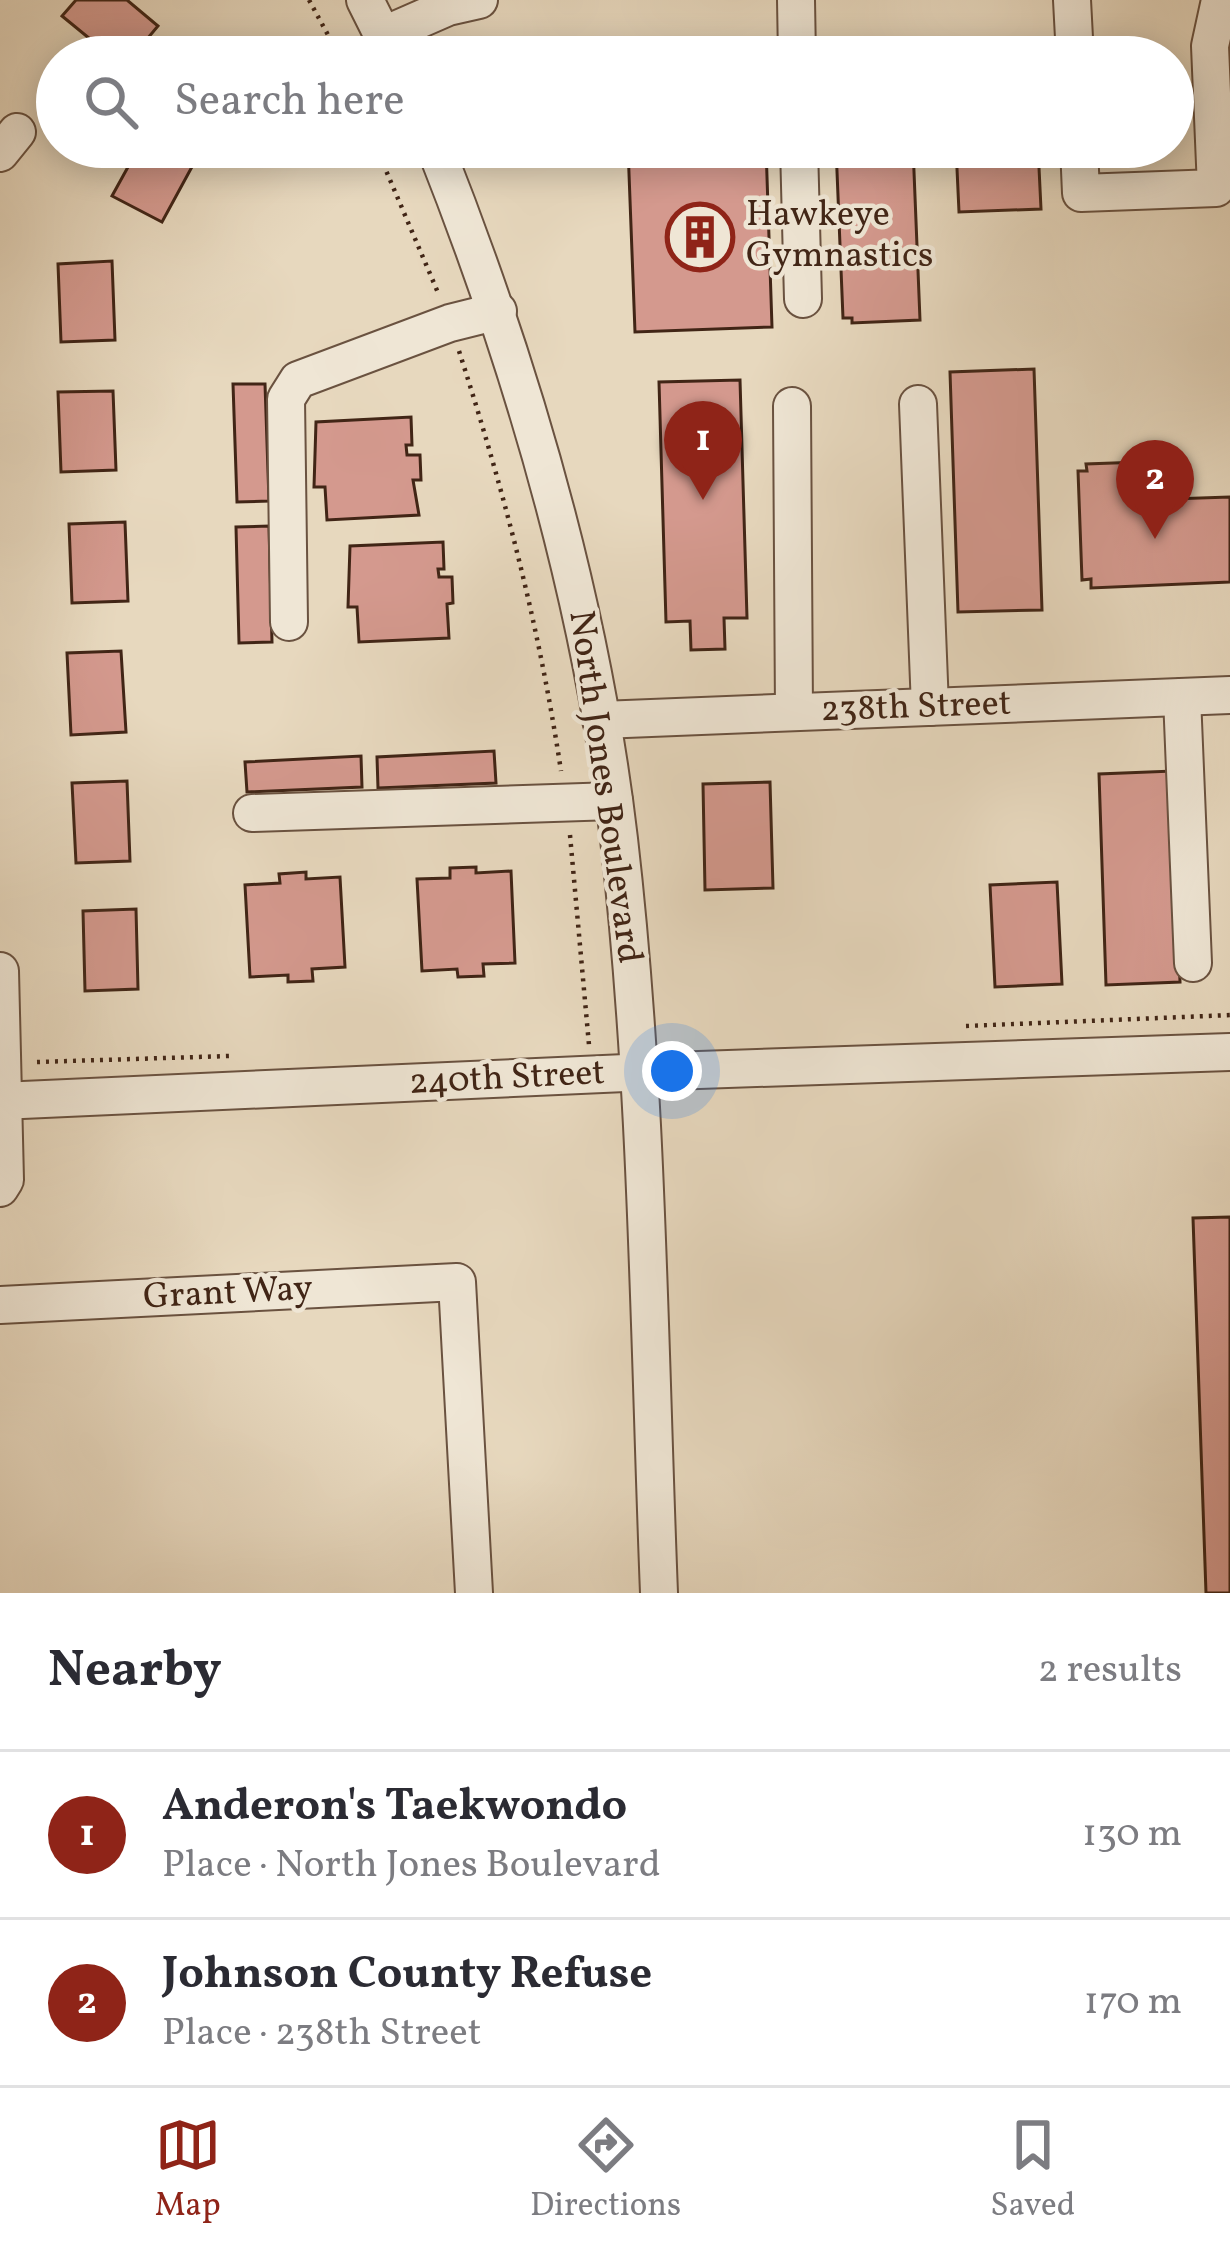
<!DOCTYPE html>
<meta charset="utf-8">
<style>
:root{--surface:#fff;--page:#f7f7f7;--text:#2b2b33;--muted:#7c7c81;--line:#e1e1e2;--accent:#8f2418}
body{margin:0;font-family:Vollkorn,serif;background:var(--page);color:var(--text)}
.you{position:absolute;left:672px;top:1071px;width:42px;height:42px;margin:-30px;border:9px solid #fff;border-radius:50%;background:#1a73e8;box-shadow:0 0 0 18px #1a73e833}
.badge{display:grid;place-items:center;width:78px;height:78px;border-radius:50%;background:var(--accent);color:#fff;font-size:39px;font-weight:700}
.pin{position:absolute;translate:-50% -99px;filter:drop-shadow(0 3px 6px #0008)}
.pin::after{content:'';position:absolute;top:63px;width:42px;height:36px;background:inherit;clip-path:polygon(0 0,100% 0,50% 100%)}
.list{margin:0;padding:0;list-style:none}
h2{display:flex;justify-content:space-between;align-items:center;height:156px;margin:0;padding:0 48px;font-size:51px}
h2 small{font-size:39px;font-weight:400;color:var(--muted)}
.list li{display:grid;grid-template-columns:78px 1fr auto;gap:36px;align-items:center;box-sizing:border-box;height:168px;padding:0 48px;border-top:3px solid var(--line)}
.list b{display:block;font-size:45px;white-space:nowrap}
.list p{margin:0;font-size:39px;white-space:nowrap;color:var(--muted)}
.list em{font-size:39px;font-style:normal;color:var(--muted)}
.icon{flex:none;width:66px;height:66px;fill:none;stroke:currentColor;stroke-width:2;stroke-linecap:round;stroke-linejoin:round}
.map{position:relative;flex:none;width:1230px;height:1593px;overflow:hidden}
.search{position:absolute;background:var(--surface);box-shadow:0 6px 30px #0003;left:36px;right:36px;top:36px;height:132px;display:flex;align-items:center;gap:30px;box-sizing:border-box;padding:0 42px;border-radius:66px;color:var(--muted);font-size:45px}
.sheet{height:492px;background:var(--surface)}
nav{display:flex;justify-content:space-around;align-items:center;box-sizing:border-box;height:168px;border-top:3px solid var(--line);background:var(--surface);font-size:33px;color:var(--muted)}
nav a{display:grid;justify-items:center;gap:6px}
nav .on{color:var(--accent)}
.map>svg:first-child{display:block}
</style>
<div class="map">
<svg width="1230" height="1593" viewBox="0 0 1230 1593">
<rect width="100%" height="100%" fill="#e7d8be"/>
<filter id="stains"><feTurbulence type="fractalNoise" baseFrequency=".00167" numOctaves="4"/><feColorMatrix values="0 0 0 0 .2 0 0 0 0 .09 0 0 0 0 .02 0 0 0 .5 -.17"/></filter>
<radialGradient id="worn" r=".72"><stop offset=".6" stop-color="#630" stop-opacity="0"/><stop offset="1" stop-color="#630" stop-opacity=".3"/></radialGradient>
<!-- building -->
<g fill="#d4998e" stroke="#412516" stroke-width="3">
<polygon points="76,0 127,0 158,26 132,57 112,57 62,16"/>
<polygon points="1034,47 1034,57 952,57 951,51"/>
<polygon points="139,147 191,147 200,152 162,222 112,196"/>
<polygon points="628,147 766,147 772,327 635,332"/>
<polygon points="836,147 913,147 920,320 852,323 852,318 843,318"/>
<polygon points="956,147 1038,147 1041,209 959,212"/>
<polygon points="112,261 115,340 61,342 58,264"/>
<polygon points="1034,369 1042,610 958,612 950,372"/>
<polygon points="740,380 747,618 724,618 725,649 691,650 690,621 666,622 659,382"/>
<polygon points="233,384 265,384 269,501 237,502"/>
<polygon points="113,391 116,470 61,472 58,392"/>
<polygon points="411,417 412,445 406,445 407,455 420,455 421,480 413,480 419,515 327,520 325,487 314,487 316,422"/>
<polygon points="1169,461 1171,499 1230,497 1230,582 1091,588 1091,579 1082,580 1078,471 1087,471 1086,464"/>
<polygon points="125,522 128,601 72,603 69,524"/>
<polygon points="269,526 272,642 239,643 236,527"/>
<polygon points="443,542 444,569 438,569 439,577 452,577 453,603 447,604 449,638 359,642 357,607 348,607 350,546"/>
<polygon points="121,651 126,732 71,735 67,653"/>
<polygon points="494,751 496,783 378,788 377,757"/>
<polygon points="361,756 362,787 247,792 245,762"/>
<polygon points="1173,771 1180,982 1106,985 1099,774"/>
<polygon points="127,781 130,861 76,863 72,783"/>
<polygon points="770,782 773,888 705,890 703,784"/>
<polygon points="476,867 476,873 511,871 515,963 483,964 484,976 458,977 457,969 422,971 417,879 450,878 450,868"/>
<polygon points="306,872 306,879 340,877 345,967 312,969 313,981 288,982 288,975 250,977 245,885 280,883 279,874"/>
<polygon points="1057,882 1062,984 995,987 990,885"/>
<polygon points="136,909 138,989 85,991 83,911"/>
<polygon points="1230,1217 1230,1593 1206,1593 1193,1218"/>
</g>
<g fill="none" stroke-linecap="round" stroke-linejoin="round">
<defs>
<g id="minor">
<polyline points="365,0 392,54"/>
<polyline points="796,0 797,57"/>
<polyline points="1072,0 1075,57"/>
<polyline points="384,35 448,7 479,0"/>
<path d="M435,147c88,222 156,454 184,692 29,250 30,503 40,754"/>
<polyline points="799,147 803,299"/>
<polyline points="1079,147 1081,193 1216,188 1210,46 1220,0"/>
<polyline points="0,153 17,132"/>
<polyline points="918,404 930,707"/>
<polyline points="792,406 794,712"/>
<polyline points="289,622 286,399 298,380 450,323 498,311"/>
<polyline points="1182,697 1193,963"/>
<polyline points="601,720 1230,695"/>
<polyline points="252,813 614,801"/>
<polyline points="0,971 5,1180 0,1188"/>
<polyline points="0,1101 670,1071 1230,1052"/>
<polyline points="0,1305 457,1282 474,1593"/>
</g>
</defs>
<!-- minor casing -->
<use href="#minor" stroke="#6a5240" stroke-width="40"/>
<!-- path -->
<g stroke="#412516" stroke-width="4.5" stroke-dasharray="3 6" stroke-linecap="butt">
<polyline points="309,0 340,57"/>
<polyline points="376,147 439,295"/>
<path d="M459,351c45,140 80,274 102,420"/>
<polyline points="570,835 589,1045"/>
<polyline points="966,1026 1230,1015"/>
<polyline points="37,1062 229,1056"/>
</g>
<!-- minor -->
<use href="#minor" stroke="#efe6d5" stroke-width="36"/>
</g>
<!-- icons -->
<defs>
<symbol id="building-ring" viewBox="-11 -11 22 22"><circle r="9.5" fill="#efe6d5" stroke="#8f2418" stroke-width="1.5"/><path d="M-4-6H4V6H1V3H-1V6H-4ZM-2.5-4.3h1.7v1.8h-1.7ZM.8-4.3h1.7v1.8H.8ZM-2.5-1h1.7V.8h-1.7ZM.8-1h1.7V.8H.8Z" fill="#8f2418"/></symbol>
</defs>
<g fill-rule="evenodd">
<use href="#building-ring" x="662" y="199" width="76" height="76"/>
</g>
<g text-anchor="middle" dominant-baseline="central" stroke-width="9" stroke-linejoin="round" paint-order="stroke">
<!-- poi labels -->
<g font-size="36" fill="#412516" stroke="#efe6d5" text-anchor="start">
<text x="746" y="216">Hawkeye<tspan x="746" dy="41">Gymnastics</tspan></text>
</g>
<!-- street labels -->
<g font-size="36" fill="#412516" stroke="#efe6d5">
<text transform="translate(916 708) rotate(-2)">238th Street</text>
<text transform="translate(604 787) rotate(82)">North Jones Boulevard</text>
<text transform="translate(507 1079) rotate(-3)">240th Street</text>
<text transform="translate(228 1294) rotate(-3)">Grant Way</text>
</g>
</g>
<rect width="100%" height="100%" filter="url(#stains)"/>
<rect width="100%" height="100%" fill="url(#worn)"/>
</svg>
<div class="you"></div>
<div class="pin badge" style="left:703px;top:500px">1</div>
<div class="pin badge" style="left:1155px;top:539px">2</div>
<div class="search"><svg class="icon" aria-label="search" viewBox="0 0 24 24"><circle cx="10" cy="10" r="6"/><path d="M15 15l6 6"/></svg>Search here</div>
</div>
<section class="sheet">
<h2>Nearby<small>2 results</small></h2>
<ul class="list">
<li><span class="badge">1</span><div><b>Anderon's Taekwondo</b><p>Place · North Jones Boulevard</p></div><em>130 m</em></li>
<li><span class="badge">2</span><div><b>Johnson County Refuse</b><p>Place · 238th Street</p></div><em>170 m</em></li>
</ul>
</section>
<nav>
<a class="on"><svg class="icon" aria-label="map" viewBox="0 0 24 24"><path d="M3 6l6-2 6 2 6-2v14l-6 2-6-2-6 2zM9 4v14M15 6v14"/></svg>Map</a>
<a><svg class="icon" aria-label="directions" viewBox="0 0 24 24"><path d="M12 3l9 9-9 9-9-9zM9 14v-3h6M13 9l2 2-2 2"/></svg>Directions</a>
<a><svg class="icon" aria-label="saved" viewBox="0 0 24 24"><path d="M7 4h10v16l-5-4-5 4z"/></svg>Saved</a>
</nav>
